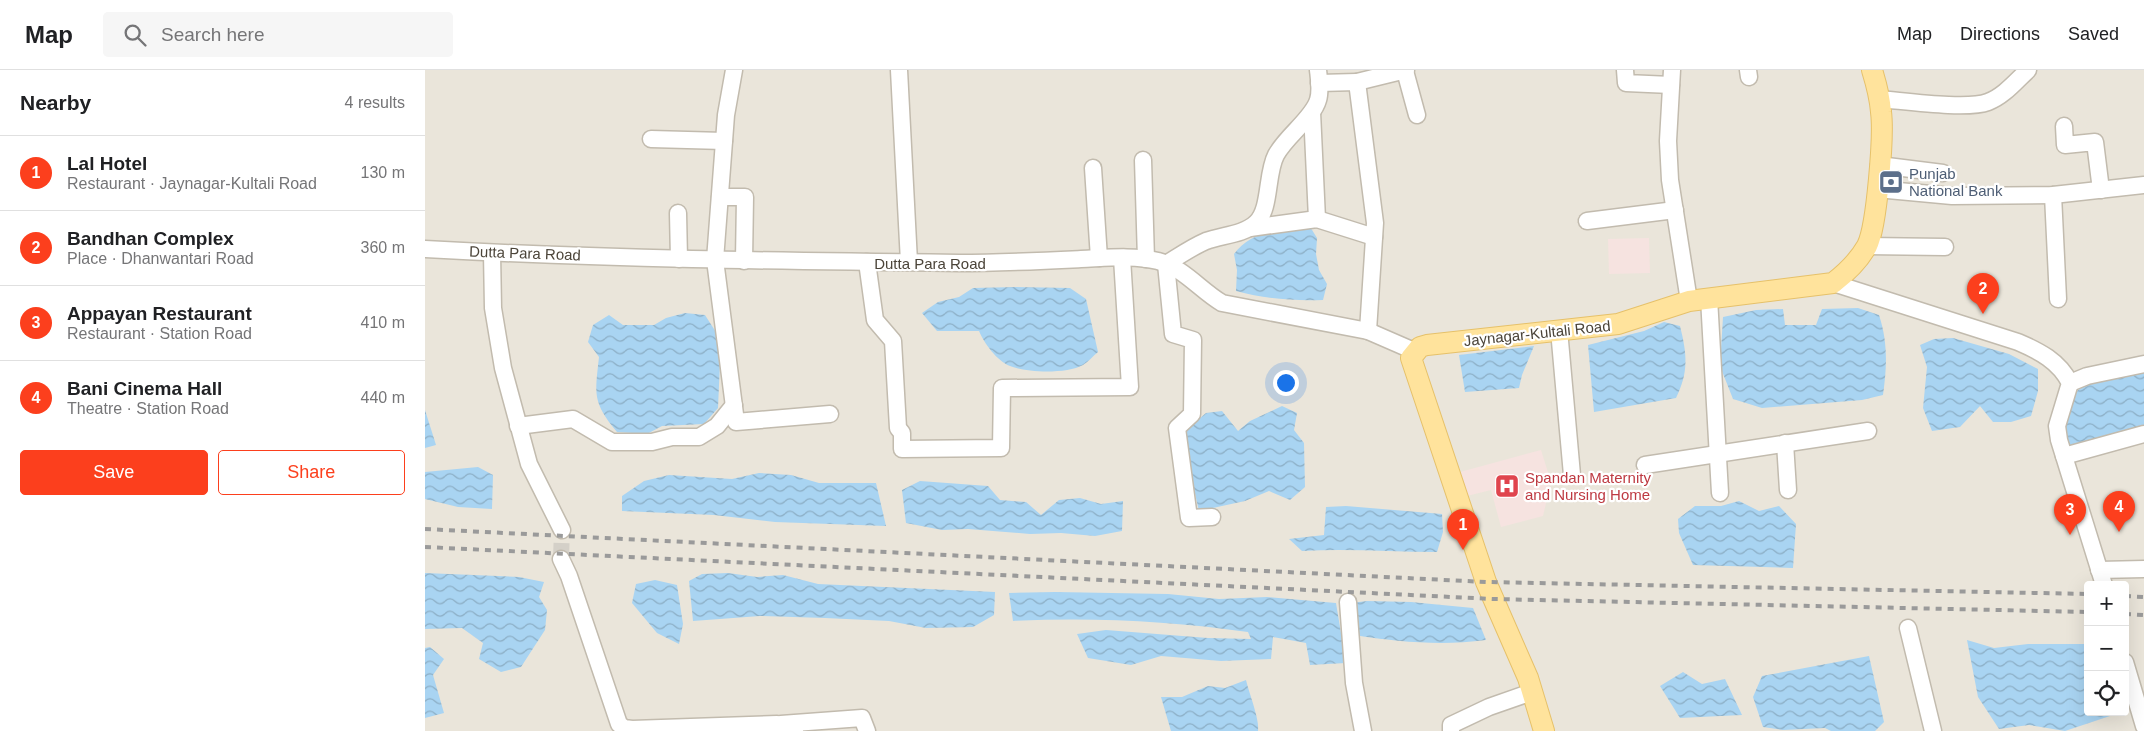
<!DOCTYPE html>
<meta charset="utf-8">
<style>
:root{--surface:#fff;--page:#f6f6f6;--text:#202124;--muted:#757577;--line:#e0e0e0;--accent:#fc3f1d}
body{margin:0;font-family:Helvetica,sans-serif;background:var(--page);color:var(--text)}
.controls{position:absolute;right:15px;bottom:15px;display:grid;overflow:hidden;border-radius:5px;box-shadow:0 5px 20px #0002}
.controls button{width:45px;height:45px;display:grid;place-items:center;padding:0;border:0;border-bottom:1px solid var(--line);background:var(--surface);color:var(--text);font:25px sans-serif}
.you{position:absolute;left:860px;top:312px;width:18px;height:18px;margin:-12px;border:4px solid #fff;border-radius:50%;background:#1a73e8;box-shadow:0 0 0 8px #1a73e833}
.badge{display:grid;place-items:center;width:32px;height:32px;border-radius:50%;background:var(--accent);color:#fff;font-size:16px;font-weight:700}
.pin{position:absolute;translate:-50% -41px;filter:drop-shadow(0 1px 2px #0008)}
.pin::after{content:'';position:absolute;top:26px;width:18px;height:15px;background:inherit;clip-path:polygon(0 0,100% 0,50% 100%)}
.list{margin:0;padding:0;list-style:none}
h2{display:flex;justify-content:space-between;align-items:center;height:65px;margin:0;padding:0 20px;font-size:21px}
h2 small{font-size:16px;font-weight:400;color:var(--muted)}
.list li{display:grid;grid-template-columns:32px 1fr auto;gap:15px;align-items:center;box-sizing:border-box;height:75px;padding:0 20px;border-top:1px solid var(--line)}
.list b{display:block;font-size:19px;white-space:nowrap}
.list p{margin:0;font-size:16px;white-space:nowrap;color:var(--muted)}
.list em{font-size:16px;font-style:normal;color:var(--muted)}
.actions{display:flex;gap:10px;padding:15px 20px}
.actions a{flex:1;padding:11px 0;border:1px solid var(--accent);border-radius:5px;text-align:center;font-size:18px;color:var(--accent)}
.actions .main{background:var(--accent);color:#fff}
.icon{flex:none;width:28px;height:28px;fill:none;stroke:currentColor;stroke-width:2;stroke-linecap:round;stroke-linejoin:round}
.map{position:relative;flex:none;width:1719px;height:661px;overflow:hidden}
header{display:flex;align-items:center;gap:30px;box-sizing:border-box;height:70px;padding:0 25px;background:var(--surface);border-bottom:1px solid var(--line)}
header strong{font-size:24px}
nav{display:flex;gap:28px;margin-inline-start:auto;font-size:18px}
.search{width:350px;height:45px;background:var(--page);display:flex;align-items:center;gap:12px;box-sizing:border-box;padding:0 18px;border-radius:5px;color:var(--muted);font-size:19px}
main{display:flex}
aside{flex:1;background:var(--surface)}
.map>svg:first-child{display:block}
</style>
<header>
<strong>Map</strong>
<div class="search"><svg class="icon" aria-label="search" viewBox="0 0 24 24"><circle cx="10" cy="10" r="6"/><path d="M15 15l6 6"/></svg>Search here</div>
<nav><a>Map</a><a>Directions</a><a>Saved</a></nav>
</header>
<main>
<aside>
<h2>Nearby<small>4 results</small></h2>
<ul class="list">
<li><span class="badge">1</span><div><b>Lal Hotel</b><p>Restaurant · Jaynagar-Kultali Road</p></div><em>130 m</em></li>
<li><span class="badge">2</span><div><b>Bandhan Complex</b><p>Place · Dhanwantari Road</p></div><em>360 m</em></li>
<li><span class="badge">3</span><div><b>Appayan Restaurant</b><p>Restaurant · Station Road</p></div><em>410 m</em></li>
<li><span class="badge">4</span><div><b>Bani Cinema Hall</b><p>Theatre · Station Road</p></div><em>440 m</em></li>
</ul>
<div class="actions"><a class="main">Save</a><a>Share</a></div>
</aside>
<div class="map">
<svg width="1719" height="661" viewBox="0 0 1719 661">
<defs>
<pattern id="water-waves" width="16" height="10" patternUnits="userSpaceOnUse" patternTransform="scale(1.25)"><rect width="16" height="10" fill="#a9d4f2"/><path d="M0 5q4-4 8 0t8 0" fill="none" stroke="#8caec5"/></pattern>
</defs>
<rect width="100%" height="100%" fill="#f6f3ec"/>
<!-- residential -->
<path fill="#eae5da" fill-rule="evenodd" d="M0,0h1719v661h-1719zM1663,515h37v127h-37z"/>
<!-- medical -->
<g fill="#f6e3e0">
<polygon points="1224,168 1225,203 1184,204 1183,169"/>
<polygon points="1116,380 1126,412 1118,446 1076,457 1066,420 1042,426 1035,402"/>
</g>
<!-- water -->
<g fill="url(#water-waves)">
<path d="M884,155l8,13 -1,16 3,16 8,14 -4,16c-30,1 -58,-1 -87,-9l1,-21 -3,-16c17,-23 48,-26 75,-29z"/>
<path d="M591,217l54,1 16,11 12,53c-5,4 -10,10 -15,13 -16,9 -56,8 -73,1 -13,-5 -26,-23 -31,-35h-42l-15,-18 16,-11 21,-5 14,-9z"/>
<path d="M1433,238l21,7c9,27 8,52 4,80l-21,5 -100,8 -29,-9 -13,-33 3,-49 33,-7 27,-1 2,16h31l6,-16z"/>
<path d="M260,243l20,2 16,25 -3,68 -14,16 -42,2 -15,8 -30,-2c-25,-30 -22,-38 -18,-75l-11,-15 5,-17 16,-10 14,10h31l12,-7z"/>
<path d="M1239,252l16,4c7,28 9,46 -4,72l-82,14 -6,-67 56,-14z"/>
<polygon points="1528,268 1584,284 1613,299 1613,321 1606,346 1586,352 1568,352 1555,336 1535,357 1507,361 1498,338 1502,297 1495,275 1509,269"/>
<polygon points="1109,276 1097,305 1094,318 1040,322 1034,285"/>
<polygon points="1719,301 1719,357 1643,379 1639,348 1645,332 1653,320 1665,313"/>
<polygon points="857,336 872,343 869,360 879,373 880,417 865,430 844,421 820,431 774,441 762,389 761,360 781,343 797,341 813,361 825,351"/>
<polygon points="0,340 11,375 0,378"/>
<polygon points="53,397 68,405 67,439 33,437 0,429 0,402"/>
<polygon points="334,403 366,405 394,413 451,413 461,456 350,452 289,445 197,441 197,426 219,411 244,405 307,409"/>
<polygon points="495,411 563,416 575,430 601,432 616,445 634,430 655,428 676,434 698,431 697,461 670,466 636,463 605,464 543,459 517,460 481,453 477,420"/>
<polygon points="1314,431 1334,441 1354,436 1371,454 1368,498 1268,495 1254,463 1253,449 1270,436 1296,436"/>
<path d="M921,436l96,8 1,18 -6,20c-45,0 -90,-4 -135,-1l-13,-12 35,-4 2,-28z"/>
<polygon points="0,503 94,507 119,512 114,527 122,540 120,560 96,597 76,602 54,589 58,573 37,558 0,559"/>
<polygon points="303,503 332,507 358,505 393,514 570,522 569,545 548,557 501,558 464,551 400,548 335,546 268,551 264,511 277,504"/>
<polygon points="230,510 252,515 258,554 254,574 232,563 207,533 211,514"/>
<path d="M630,522l113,2 51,5 48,-2 69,6 10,60 -36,2 -4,-22 -33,-6 -2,22 -50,2 -60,-5 -30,9 -43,-7 -11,-24 29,-4 102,8 43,1 -3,-7c-78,-11 -156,-15 -235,-11l-4,-28z"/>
<path d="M942,531l44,1 62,6 13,32c-45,6 -87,2 -132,-5l-3,-32z"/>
<polygon points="1542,570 1569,578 1603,574 1663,574 1663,642 1688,642 1688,645 1640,661 1604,655 1574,659 1553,627"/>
<polygon points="5,577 19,589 8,605 19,643 0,648 0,578"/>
<polygon points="1444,586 1459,652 1450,661 1406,661 1400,658 1358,660 1338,657 1328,627 1337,606"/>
<polygon points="1258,602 1277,614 1300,609 1317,645 1255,648 1235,616"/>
<path d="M821,610c3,13 14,40 12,51h-87l-10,-34h21l26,-11 17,2z"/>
</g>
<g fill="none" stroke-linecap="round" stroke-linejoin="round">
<!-- minor-tunnel -->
<polyline stroke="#d4d0c8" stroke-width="16" stroke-dasharray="16 8" stroke-linecap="butt" points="136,489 137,460"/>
<defs>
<g id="minor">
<polyline points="309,0 301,45 290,190 311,352 405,344"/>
<polyline points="474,0 484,192"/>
<polyline points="1200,0 1201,13 1246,15"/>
<polyline points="1247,0 1243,71 1245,110 1264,231"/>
<polyline points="1323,0 1324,7"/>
<polyline points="980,1 992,45"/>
<polyline points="932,12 981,0"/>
<polyline points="894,13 932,12 950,153 943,261"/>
<path d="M1454,29c26,2 88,11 109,3 16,-6 28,-21 40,-32"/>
<polyline points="887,42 892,149"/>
<polyline points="1639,56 1640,75 1670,72 1676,120"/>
<polyline points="226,69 299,71"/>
<polyline points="718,90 721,189"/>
<polyline points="1454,95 1518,103"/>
<polyline points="668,98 674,188"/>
<polyline points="1452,119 1527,126 1628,125 1719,115"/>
<polyline points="1628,125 1633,229"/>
<polyline points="295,127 320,127 319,191"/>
<polyline points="253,143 254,189"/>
<polyline points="1162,151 1250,140"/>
<polyline points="825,158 892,149 949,167"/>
<polyline points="1441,176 1520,177"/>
<path d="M0,179c178,10 356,12 534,14 41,0 81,-2 122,-4 26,-1 52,-4 77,2 26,7 42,29 64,42l146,28 46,20"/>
<polyline points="67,183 68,238 78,298 104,394 137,460"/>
<polyline points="442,192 450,250 468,271 473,358 477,363 477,379 576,378 577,318 705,317 697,188"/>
<path d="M1408,213l185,59c21,9 41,19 52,41l-13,43 2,14 45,145"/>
<polyline points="1284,228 1295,423"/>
<polyline points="1134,260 1147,405"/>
<polyline points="1645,313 1662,306 1719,294"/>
<polyline points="93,356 148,349 187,372 227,372 247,367 274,367 292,356 309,335"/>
<polyline points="1360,373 1363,420"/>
<polyline points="1639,386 1719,364"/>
<polyline points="1220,395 1443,361"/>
<path d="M787,447l-23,1 -12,-90 15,-14 1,-74 -20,-6 -7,-70c13,-8 26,-17 40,-23 16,-6 37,-6 50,-18 15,-14 10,-49 20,-68 10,-19 37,-37 42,-55 3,-9 1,-21 0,-30"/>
<polyline points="136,489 144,506 194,654 199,658 207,659 352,654 363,656 370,661"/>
<polyline points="1674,500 1719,499"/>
<polyline points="923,532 929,613 938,661"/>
<polyline points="1483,558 1508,661"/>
<polyline points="1700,592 1719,656"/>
<polyline points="356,654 437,648 442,661"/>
<polyline points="1026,661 1026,655 1064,637 1107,622"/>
</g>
<path id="major" d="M1119,661l-16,-53 -42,-96 -75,-224 9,-11 7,-2 191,-21 71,-23 144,-18c13,-10 26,-23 34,-37 10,-20 17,-111 14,-134 -1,-14 -5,-29 -9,-42"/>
</defs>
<!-- minor casing -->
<use href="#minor" stroke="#c2bbae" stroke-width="19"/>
<!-- major casing -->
<use href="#major" stroke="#e6c16a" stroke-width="22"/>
<!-- minor -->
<use href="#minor" stroke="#fff" stroke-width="16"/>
<!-- major -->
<use href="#major" stroke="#ffe39c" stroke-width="20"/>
<!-- rail -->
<g stroke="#9a9a9a" stroke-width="4" stroke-dasharray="6 6" stroke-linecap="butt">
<polyline points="0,459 1061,512 1663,524"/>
<polyline points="0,477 1068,529 1663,542"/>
<polyline points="1700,526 1719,527"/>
<polyline points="1700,544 1719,545"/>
</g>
</g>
<!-- icons -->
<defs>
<symbol id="bank-square" viewBox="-11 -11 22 22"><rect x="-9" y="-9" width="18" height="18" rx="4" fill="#5c6f8a" stroke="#fff"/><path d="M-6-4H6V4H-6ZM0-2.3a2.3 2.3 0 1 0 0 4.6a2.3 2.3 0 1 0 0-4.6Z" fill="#fff"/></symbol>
<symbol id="hospital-square" viewBox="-11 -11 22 22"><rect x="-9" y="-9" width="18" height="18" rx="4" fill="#e0444e" stroke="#fff"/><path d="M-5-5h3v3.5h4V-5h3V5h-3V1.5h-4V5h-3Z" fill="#fff"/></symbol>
</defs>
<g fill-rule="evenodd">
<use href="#bank-square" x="1452" y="98" width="28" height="28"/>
<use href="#hospital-square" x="1068" y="402" width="28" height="28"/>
</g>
<g text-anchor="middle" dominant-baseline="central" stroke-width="4.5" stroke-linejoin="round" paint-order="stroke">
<!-- service labels -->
<g font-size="15" fill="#4e5e75" stroke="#fff" text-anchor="start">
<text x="1484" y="103">Punjab<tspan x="1484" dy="17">National Bank</tspan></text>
</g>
<!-- street labels -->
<g font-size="15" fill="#4b4439" stroke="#fff">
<text transform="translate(100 183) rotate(2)">Dutta Para Road</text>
<text x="505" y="193">Dutta Para Road</text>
<text transform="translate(1112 263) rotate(-6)">Jaynagar-Kultali Road</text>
</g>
<!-- health labels -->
<g font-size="15" fill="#be3a42" stroke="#fff" text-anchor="start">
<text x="1100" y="407">Spandan Maternity<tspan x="1100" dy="17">and Nursing Home</tspan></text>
</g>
</g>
</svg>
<div class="controls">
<button>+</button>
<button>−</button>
<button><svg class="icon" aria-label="locate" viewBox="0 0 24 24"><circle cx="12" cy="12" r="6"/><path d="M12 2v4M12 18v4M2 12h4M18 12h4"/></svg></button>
</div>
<div class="you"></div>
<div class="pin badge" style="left:1038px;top:480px">1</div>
<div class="pin badge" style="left:1558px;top:244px">2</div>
<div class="pin badge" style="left:1645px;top:465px">3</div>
<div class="pin badge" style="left:1694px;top:462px">4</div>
</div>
</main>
